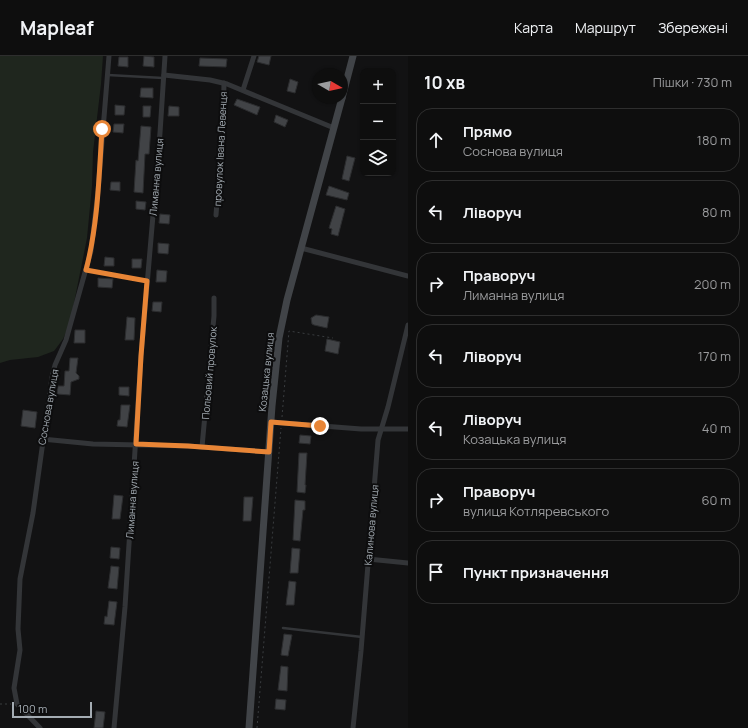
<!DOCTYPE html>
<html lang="uk">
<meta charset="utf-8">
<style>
:root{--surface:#0e0e0e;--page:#171717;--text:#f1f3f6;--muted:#9b9c9e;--line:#2e2e2e}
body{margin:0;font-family:Manrope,sans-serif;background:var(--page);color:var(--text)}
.controls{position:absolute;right:12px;top:12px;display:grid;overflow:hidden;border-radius:8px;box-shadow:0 1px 3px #0004}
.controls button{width:36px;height:36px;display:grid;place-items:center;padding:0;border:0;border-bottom:1px solid var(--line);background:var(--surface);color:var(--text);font:20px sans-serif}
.compass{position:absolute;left:312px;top:12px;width:36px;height:36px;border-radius:50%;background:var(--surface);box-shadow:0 1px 3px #0004;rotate:99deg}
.scale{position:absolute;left:12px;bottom:10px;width:80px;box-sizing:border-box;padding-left:4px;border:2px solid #a4acb3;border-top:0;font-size:11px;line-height:14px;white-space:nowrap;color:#a4acb3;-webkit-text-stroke:3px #0d0d0e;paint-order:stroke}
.stop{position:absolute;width:12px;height:12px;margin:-9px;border:3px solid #e88536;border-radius:50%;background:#fff}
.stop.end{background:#e88536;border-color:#fff;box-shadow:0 1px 4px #0008}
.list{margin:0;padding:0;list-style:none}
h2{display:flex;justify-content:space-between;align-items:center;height:52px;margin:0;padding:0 16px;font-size:17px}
h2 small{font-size:13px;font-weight:400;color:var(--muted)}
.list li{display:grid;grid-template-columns:26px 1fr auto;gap:12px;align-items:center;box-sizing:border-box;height:64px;margin:0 8px 8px;padding:0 8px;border:1px solid var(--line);border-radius:16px}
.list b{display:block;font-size:15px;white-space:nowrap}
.list p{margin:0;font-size:13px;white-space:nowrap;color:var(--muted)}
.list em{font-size:13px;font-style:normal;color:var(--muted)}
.icon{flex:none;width:22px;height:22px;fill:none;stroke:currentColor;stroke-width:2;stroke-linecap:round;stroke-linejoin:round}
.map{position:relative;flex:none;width:408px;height:672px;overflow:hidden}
header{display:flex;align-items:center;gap:24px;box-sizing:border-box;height:56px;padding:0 20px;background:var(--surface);border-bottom:1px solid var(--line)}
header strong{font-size:19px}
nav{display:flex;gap:22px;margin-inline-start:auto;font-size:14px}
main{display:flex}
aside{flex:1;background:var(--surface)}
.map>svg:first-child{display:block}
</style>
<header>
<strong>Mapleaf</strong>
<nav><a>Карта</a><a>Маршрут</a><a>Збережені</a></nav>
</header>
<main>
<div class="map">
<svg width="408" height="672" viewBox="0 0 408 672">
<rect width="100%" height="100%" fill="#121213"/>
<!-- green -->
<polygon fill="#1f261e" points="0,0 103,0 101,28 93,96 92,130 87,182 70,267 63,283 54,295 38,301 10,304 0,307"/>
<!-- building -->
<g fill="#414346" stroke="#2c2d2f">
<polygon points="144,0 154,1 154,11 143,10"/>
<polygon points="259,0 271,0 269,9 257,6"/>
<polygon points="119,1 128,1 128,11 118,10"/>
<polygon points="200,2 227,3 226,11 199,10"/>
<polygon points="290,23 298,26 295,37 287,35"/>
<polygon points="141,32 153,32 153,42 140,41"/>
<polygon points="237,43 260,51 257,59 234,49"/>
<polygon points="115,49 125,50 124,59 115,59"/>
<polygon points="143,50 151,50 150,61 143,61"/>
<polygon points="169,50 179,51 179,60 168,60"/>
<polygon points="276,59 288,64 285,71 274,66"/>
<polygon points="114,68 124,68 123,77 113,76"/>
<polygon points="141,70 151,71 149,98 145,98 143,137 134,136 136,104 138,105"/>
<polygon points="347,100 355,102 349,125 342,123"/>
<polygon points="111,126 120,126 120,135 110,134"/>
<polygon points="329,130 349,137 347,144 326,139"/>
<polygon points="136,145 146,146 145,154 136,153"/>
<polygon points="336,150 345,153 338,180 331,178 332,173 329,172"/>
<polygon points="160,158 170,159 169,168 159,167"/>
<polygon points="158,187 169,188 168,198 158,197"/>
<polygon points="105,201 114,202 114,210 104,210"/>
<polygon points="132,203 142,203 141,212 132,212"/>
<polygon points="157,214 167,215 166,226 156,226"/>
<polygon points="98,222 113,223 112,232 98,231"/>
<polygon points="153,246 162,246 161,256 152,255"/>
<polygon points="316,259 329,261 327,272 314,269 312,268 311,262"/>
<polygon points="127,261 135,262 134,284 125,284"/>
<polygon points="75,274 85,274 85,287 74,287"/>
<polygon points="327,283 340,286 338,298 325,295"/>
<polygon points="70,302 78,302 76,317 79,320 79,323 71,326 70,339 57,338 58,330 64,330 65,315 69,315"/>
<polygon points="119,331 129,331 129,340 119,339"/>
<polygon points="121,349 130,349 127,371 117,370 118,364 120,364"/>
<polygon points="23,354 37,356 35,372 21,370"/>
<polygon points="300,379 311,380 310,388 299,387"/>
<polygon points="299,397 307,397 305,429 306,429 305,437 297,436"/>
<polygon points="114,439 123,440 120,463 112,463"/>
<polygon points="244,441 253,441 251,465 243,465"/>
<polygon points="295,444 305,445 305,454 303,454 300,485 293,484"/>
<polygon points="111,491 120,492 119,503 110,502"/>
<polygon points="292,492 300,493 298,517 290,517"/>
<polygon points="111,510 119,511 117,533 108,532"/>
<polygon points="289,525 296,526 294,549 286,549"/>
<polygon points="109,545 117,546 114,569 104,568 105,560 107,561"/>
<polygon points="284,578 292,579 288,600 281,599"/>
<polygon points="281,610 288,611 287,635 278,634"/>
<polygon points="276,643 286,644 285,654 275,653"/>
<polygon points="96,655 105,656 103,672 94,672"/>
</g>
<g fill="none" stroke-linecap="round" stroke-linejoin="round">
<!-- path -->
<g stroke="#393c3f" stroke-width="1" stroke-dasharray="2 3" stroke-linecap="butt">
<polyline points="282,361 289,275 333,282"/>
<polyline points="0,648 11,648"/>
<polyline points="257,672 281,372"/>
</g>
<!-- service -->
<g stroke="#333538" stroke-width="2.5">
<polyline points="108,19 163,22"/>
<polyline points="87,214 147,225"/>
<polyline points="283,572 362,581"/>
</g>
<!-- minor -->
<g stroke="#333538" stroke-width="5">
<polyline points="164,19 210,24 227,28 334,72"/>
<polyline points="243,34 254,0"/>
<polyline points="216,159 223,68 224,27"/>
<polyline points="301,192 408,220"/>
<polyline points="271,366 361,373 408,373"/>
<polyline points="42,383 93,388 188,390 269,396"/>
<polyline points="202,391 214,260 214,242"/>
<polyline points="368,503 408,507"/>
<polyline points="40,672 17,648 14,632 20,594 18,573 20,523 33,457 52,321 55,309 66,284 91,195 98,135 109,0"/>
<polyline points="114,672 125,551 141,300 160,77 165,0"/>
<polyline points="353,672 361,595 378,384 388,351 408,269"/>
</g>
<!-- secondary -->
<g stroke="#414448" stroke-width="7">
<polyline points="342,42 353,0"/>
<polyline points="249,672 272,350 279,282 287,244 342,42"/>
</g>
</g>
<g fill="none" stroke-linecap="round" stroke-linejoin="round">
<!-- route -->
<path stroke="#e88536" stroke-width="5" d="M102,73c-3,47 -4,95 -16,141l61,11 -6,75 -5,88 52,2 81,6 2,-30 49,4"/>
</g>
<g text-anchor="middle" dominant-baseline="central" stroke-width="4" stroke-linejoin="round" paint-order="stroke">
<!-- street labels -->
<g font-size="10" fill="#a4acb3" stroke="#0d0d0e">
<text transform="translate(220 93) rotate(-87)">провулок Івана Левенця</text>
<text transform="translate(156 121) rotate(-85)">Лиманна вулиця</text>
<text transform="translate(266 316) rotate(-84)">Козацька вулиця</text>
<text transform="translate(209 317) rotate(-85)">Польовий провулок</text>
<text transform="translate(48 351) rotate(-80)">Соснова вулиця</text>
<text transform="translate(132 444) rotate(-86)">Лиманна вулиця</text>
<text transform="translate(371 469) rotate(-85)">Калинова вулиця</text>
</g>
</g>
</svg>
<div class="controls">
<button>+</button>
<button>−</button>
<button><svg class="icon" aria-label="layers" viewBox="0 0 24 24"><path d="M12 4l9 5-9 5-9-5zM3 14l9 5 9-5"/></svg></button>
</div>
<svg class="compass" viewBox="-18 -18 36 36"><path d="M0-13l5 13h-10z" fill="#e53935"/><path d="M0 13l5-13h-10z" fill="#9b9c9e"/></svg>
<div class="scale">100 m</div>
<div class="stop" style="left:102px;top:73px"></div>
<div class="stop end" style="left:320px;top:370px"></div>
</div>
<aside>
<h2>10 хв<small>Пішки · 730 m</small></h2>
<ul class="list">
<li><svg class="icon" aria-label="ahead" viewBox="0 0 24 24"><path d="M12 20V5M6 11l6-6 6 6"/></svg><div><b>Прямо</b><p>Соснова вулиця</p></div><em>180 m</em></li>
<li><svg class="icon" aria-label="left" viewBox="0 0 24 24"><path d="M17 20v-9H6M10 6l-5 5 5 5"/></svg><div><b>Ліворуч</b></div><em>80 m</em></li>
<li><svg class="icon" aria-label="right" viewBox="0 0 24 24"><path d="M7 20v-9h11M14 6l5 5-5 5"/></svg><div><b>Праворуч</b><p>Лиманна вулиця</p></div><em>200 m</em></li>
<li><svg class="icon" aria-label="left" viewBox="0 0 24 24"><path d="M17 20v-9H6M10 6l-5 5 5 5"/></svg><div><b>Ліворуч</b></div><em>170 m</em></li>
<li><svg class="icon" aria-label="left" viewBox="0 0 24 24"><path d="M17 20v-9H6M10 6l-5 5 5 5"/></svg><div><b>Ліворуч</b><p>Козацька вулиця</p></div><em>40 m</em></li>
<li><svg class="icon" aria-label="right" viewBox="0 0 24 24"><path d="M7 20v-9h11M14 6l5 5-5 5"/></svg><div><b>Праворуч</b><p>вулиця Котляревського</p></div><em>60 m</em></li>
<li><svg class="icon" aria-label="arrive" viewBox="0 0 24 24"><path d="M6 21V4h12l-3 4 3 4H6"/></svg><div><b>Пункт призначення</b></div></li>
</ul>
</aside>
</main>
